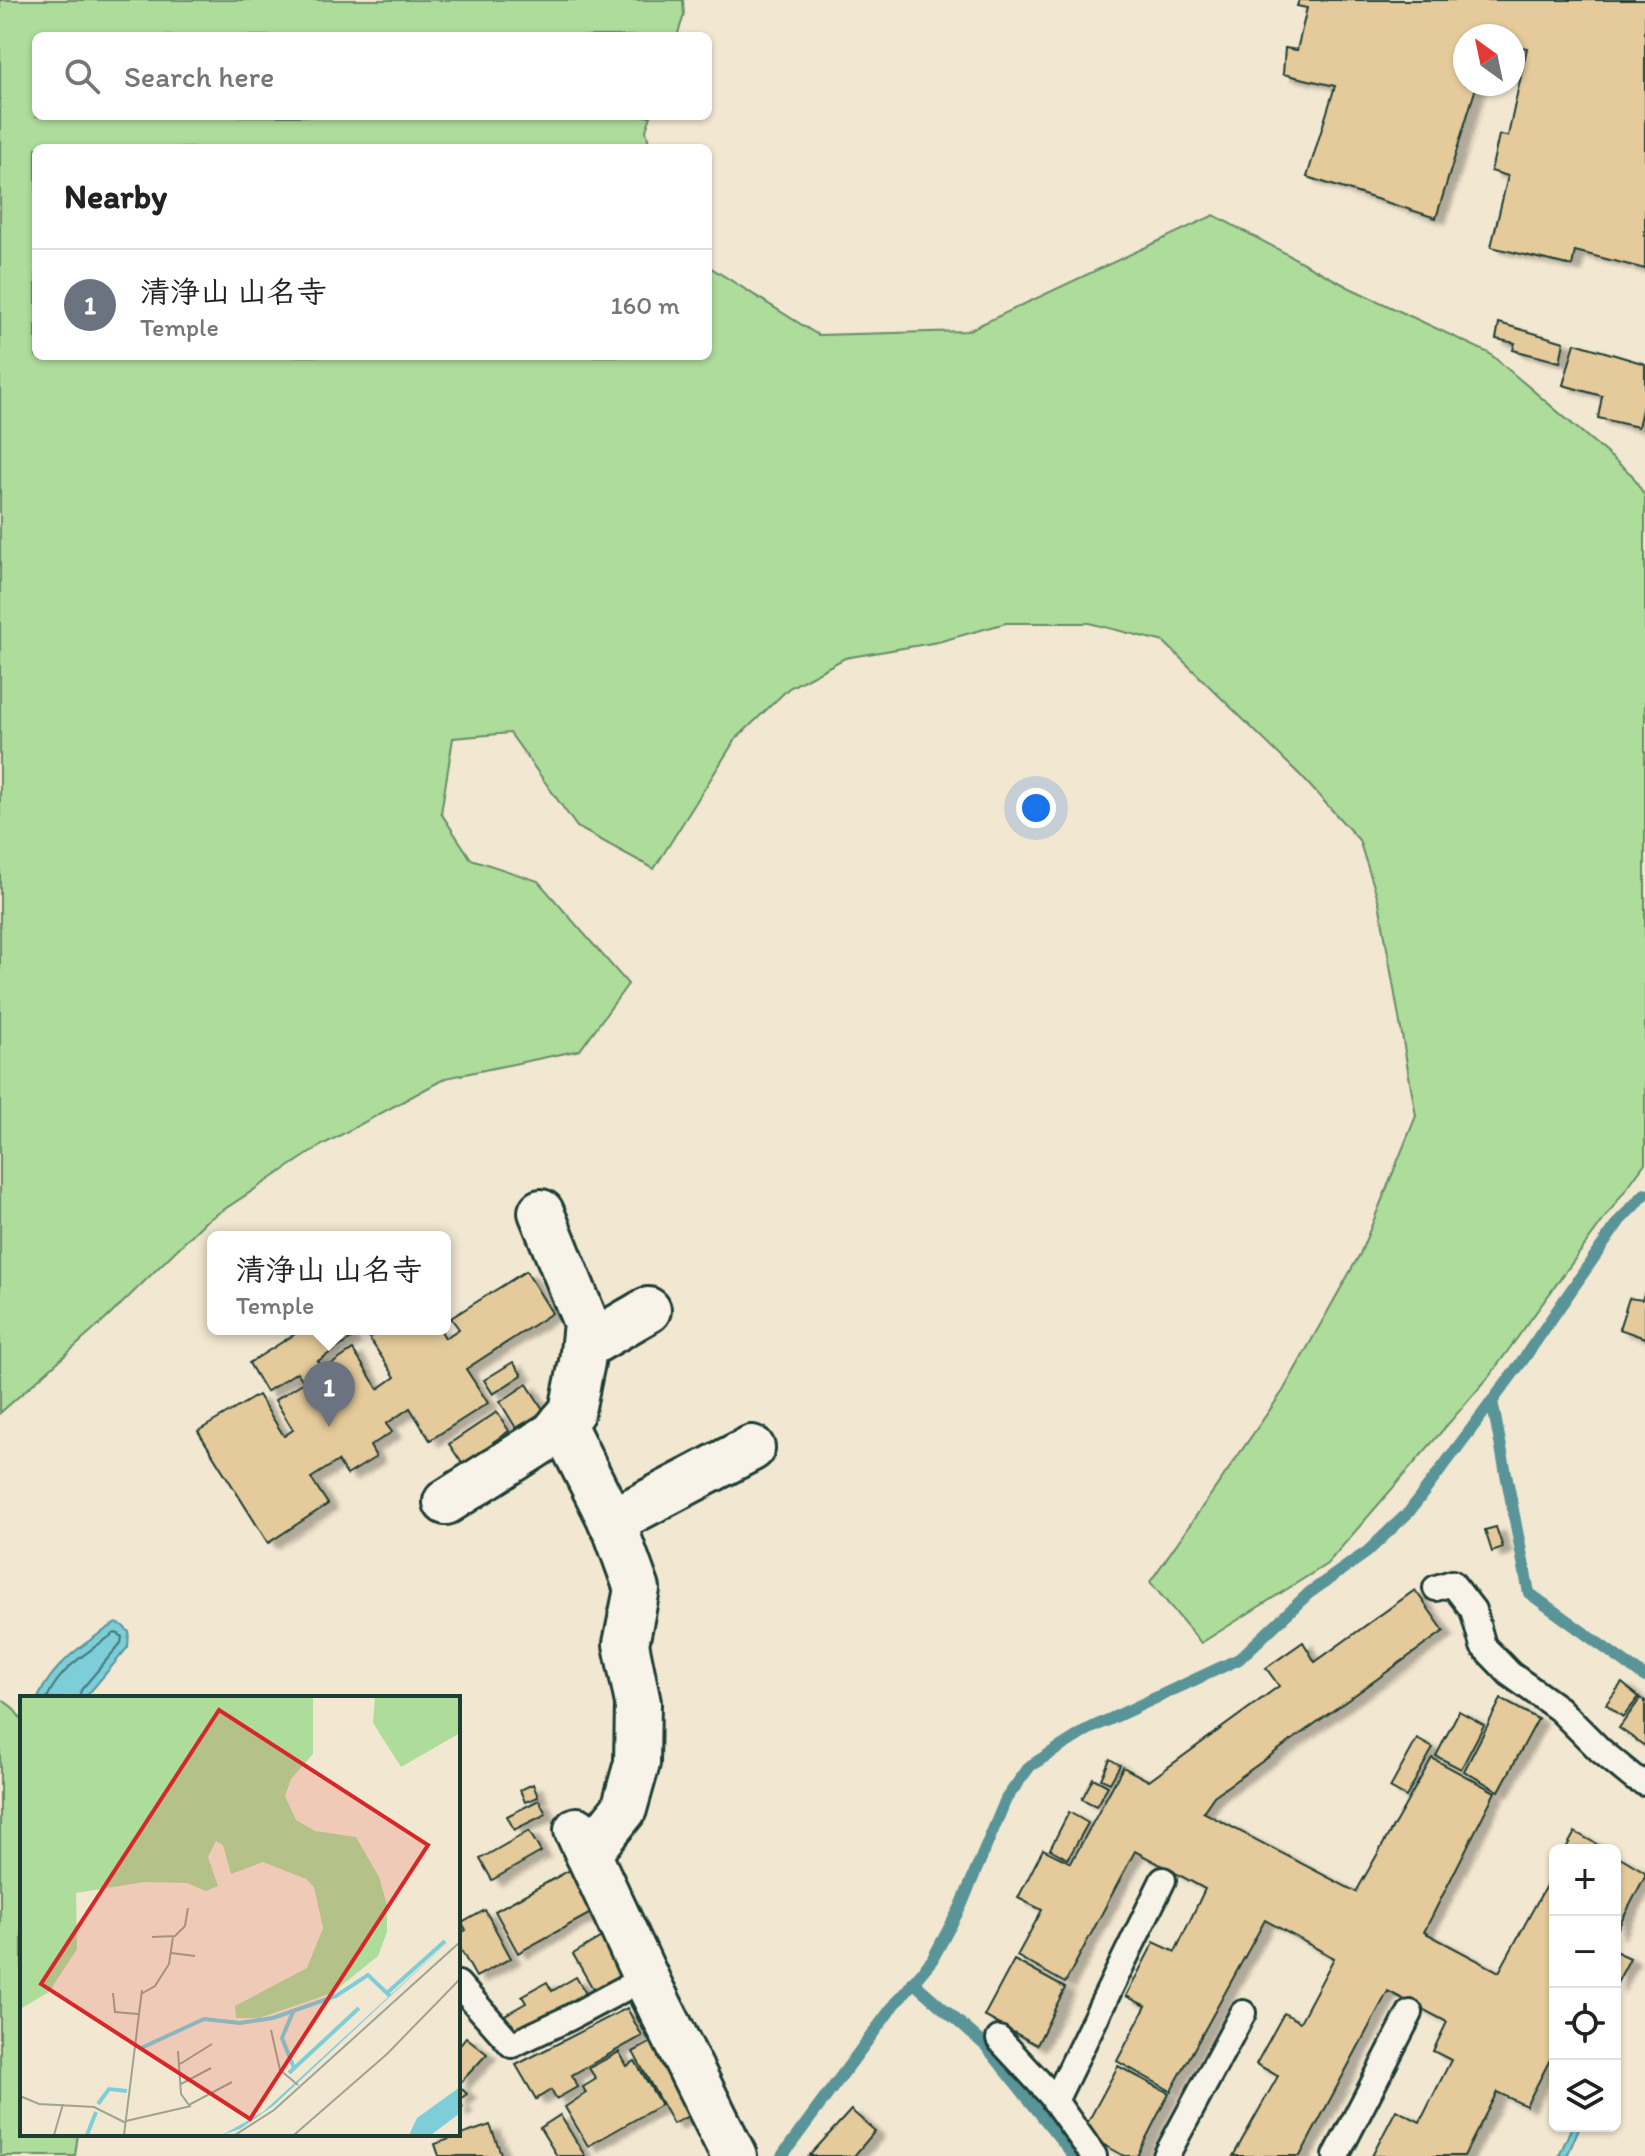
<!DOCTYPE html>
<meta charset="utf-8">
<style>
:root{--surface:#fff;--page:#f6f6f6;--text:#222;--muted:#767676;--line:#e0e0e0;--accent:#db2777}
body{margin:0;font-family:Itim,"Klee One",sans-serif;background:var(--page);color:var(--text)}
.controls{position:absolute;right:24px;bottom:24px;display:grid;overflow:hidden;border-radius:12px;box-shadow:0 2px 6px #0004}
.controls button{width:72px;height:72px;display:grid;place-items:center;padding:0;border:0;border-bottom:2px solid var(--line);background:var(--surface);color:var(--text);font:40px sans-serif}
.compass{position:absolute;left:1453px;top:24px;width:72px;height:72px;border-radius:50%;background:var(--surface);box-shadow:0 2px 6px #0004;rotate:327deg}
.you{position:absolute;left:1036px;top:808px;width:28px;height:28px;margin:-20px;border:6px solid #fff;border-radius:50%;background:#1a73e8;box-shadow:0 0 0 12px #1a73e833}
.badge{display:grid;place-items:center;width:52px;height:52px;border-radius:50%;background:var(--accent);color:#fff;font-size:26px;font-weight:700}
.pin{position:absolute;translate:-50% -66px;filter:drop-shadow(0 2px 4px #0008)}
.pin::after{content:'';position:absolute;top:42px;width:28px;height:24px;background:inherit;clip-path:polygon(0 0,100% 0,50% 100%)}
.popup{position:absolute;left:207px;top:1231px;width:244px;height:104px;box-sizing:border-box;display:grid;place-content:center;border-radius:12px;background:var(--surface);filter:drop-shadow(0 2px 6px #0005);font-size:26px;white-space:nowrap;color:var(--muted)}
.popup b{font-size:30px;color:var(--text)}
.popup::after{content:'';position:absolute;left:50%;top:100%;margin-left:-16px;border:16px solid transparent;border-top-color:var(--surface)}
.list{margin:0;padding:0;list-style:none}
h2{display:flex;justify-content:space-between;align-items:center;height:104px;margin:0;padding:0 32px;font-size:34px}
h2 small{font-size:26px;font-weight:400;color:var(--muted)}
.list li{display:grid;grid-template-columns:52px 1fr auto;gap:24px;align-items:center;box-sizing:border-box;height:112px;padding:0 32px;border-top:2px solid var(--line)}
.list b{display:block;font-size:30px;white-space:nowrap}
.list p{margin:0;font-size:26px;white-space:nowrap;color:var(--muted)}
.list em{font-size:26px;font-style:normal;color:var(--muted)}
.icon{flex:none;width:44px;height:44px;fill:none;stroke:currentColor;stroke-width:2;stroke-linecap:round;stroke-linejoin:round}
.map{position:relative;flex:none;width:1645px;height:2156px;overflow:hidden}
.search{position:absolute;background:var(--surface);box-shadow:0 2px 6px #0004;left:32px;top:32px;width:680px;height:88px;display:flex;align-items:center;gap:20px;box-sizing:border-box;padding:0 28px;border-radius:12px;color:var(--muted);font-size:30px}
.panel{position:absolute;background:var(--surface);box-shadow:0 2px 6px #0004;left:32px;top:144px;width:680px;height:216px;border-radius:12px}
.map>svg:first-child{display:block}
</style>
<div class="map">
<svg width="1645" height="2156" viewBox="0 0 1645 2156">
<defs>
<filter id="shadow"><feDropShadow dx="9" dy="5" stdDeviation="2" flood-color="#0004"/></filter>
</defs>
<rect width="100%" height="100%" fill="#f2e7d1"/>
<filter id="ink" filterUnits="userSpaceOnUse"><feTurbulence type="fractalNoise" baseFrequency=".0125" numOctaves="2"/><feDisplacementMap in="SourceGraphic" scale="16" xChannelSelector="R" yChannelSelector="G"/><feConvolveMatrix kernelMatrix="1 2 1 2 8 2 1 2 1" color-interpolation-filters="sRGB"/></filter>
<g filter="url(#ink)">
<!-- green -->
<g fill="#aedc9b" stroke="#668c68" stroke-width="2">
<polygon points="0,0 683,0 684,15 677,36 36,36 36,116 651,116 646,130 650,148 36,148 36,356 708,356 708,266 818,335 967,331 1214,215 1350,288 1489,353 1632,475 1645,496 1645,1163 1488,1378 1327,1564 1201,1643 1150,1582 1283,1391 1360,1254 1416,1116 1379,902 1359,840 1302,777 1164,642 1089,623 1006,623 938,642 845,658 789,688 735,740 654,869 577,827 510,733 453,738 441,813 471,859 538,881 628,984 580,1050 446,1078 322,1145 205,1222 106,1319 0,1413"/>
<polygon points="0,1698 12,1707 22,1720 22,2134 78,2134 75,2156 0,2156"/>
</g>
<!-- water -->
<g fill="#7eceda" stroke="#589498" stroke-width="2">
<path d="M116,1623l6,2 7,7 -1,15 -43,51h-47c15,-35 47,-55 78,-75z"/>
<polygon points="1572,2126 1580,2126 1567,2156 1559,2156"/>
</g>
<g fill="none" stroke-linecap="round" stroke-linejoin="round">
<!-- shore -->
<path stroke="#457776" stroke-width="2" d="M47,1698c13,-30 42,-47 68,-65l4,1 3,3 -1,6 -40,47 -2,8"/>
<!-- stream -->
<g stroke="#589498" stroke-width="12">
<polyline points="1492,1401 1529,1593 1645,1677"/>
<polyline points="913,1982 986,2046 1074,2156"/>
<polyline points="782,2156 891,2009 932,1960 961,1906 1006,1799 1030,1766 1089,1729 1239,1659 1309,1593 1367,1552 1409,1512 1520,1364 1620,1220 1645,1194"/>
</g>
</g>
<!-- building -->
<g fill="#e5cb9b" stroke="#1f3d34" stroke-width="2" filter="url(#shadow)">
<polygon points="1299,0 1645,0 1645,269 1575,251 1572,266 1491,247 1508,176 1491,171 1499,135 1508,136 1527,48 1513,45 1513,36 1465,36 1465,84 1477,84 1436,218 1307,177 1335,86 1283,74 1285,48 1297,50 1307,8 1297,6"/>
<polygon points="1499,323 1564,342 1560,362 1513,350 1515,343 1496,339"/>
<polygon points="1575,343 1645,364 1645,396 1638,427 1598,418 1602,396 1563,385"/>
<polygon points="526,1271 552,1313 466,1369 488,1403 430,1440 410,1408 386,1424 392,1432 370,1446 376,1457 347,1475 338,1461 311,1478 328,1504 268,1543 198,1431 258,1395 284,1436 293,1430 275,1400 304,1382 297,1372 266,1392 249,1363 303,1329 344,1329 351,1339 318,1361 324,1369 353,1350 378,1389 395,1377 369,1338 383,1329 440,1329 445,1338 459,1329 451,1318"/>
<polygon points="1645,1291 1645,1338 1619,1329 1629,1298 1642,1300"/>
<polygon points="513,1362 522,1375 493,1394 484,1380"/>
<polygon points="527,1384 544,1411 516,1428 500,1402"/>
<polygon points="497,1412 509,1431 493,1442 498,1450 468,1472 449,1444"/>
<polygon points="1496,1527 1503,1548 1492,1552 1485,1530"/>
<polygon points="1415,1590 1444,1631 1214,1796 1203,1812 1356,1892 1432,1758 1495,1792 1424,1932 1499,1972 1555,1869 1555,2050 1526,2106 1497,2092 1464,2156 1372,2156 1396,2110 1420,2122 1451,2060 1433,2051 1447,2022 1388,1991 1300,2156 1233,2156 1278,2076 1256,2064 1284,2013 1300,2022 1334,1958 1265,1920 1171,2091 1117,2061 1146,2006 1126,1996 1154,1942 1175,1952 1205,1889 1135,1851 1065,1983 1017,1956 1042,1910 1018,1898 1043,1849 1071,1863 1123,1767 1149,1781 1279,1686 1266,1668 1303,1642 1315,1662"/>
<polygon points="1622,1683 1639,1697 1623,1717 1606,1704"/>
<polygon points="1641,1698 1645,1701 1645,1746 1619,1728"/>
<polygon points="1501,1699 1538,1719 1499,1791 1464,1771"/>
<polygon points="1459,1711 1484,1725 1461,1769 1436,1756"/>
<polygon points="1417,1739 1433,1748 1406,1797 1390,1788"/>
<polygon points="1110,1759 1120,1765 1110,1783 1101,1779"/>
<polygon points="1093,1778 1108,1786 1096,1806 1082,1799"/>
<polygon points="533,1784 538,1797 525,1802 520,1790"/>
<polygon points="539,1800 546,1814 514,1830 507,1816"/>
<polygon points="1069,1812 1088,1823 1068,1859 1050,1849"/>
<polygon points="529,1831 541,1852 492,1880 480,1859"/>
<polygon points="1575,1832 1607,1850 1565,1850"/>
<polygon points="1615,1854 1645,1872 1645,1876 1615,1934"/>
<polygon points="577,1866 600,1908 518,1953 495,1911"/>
<polygon points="485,1910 511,1958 476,1977 458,1945 458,1935 466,1930 462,1923"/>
<polygon points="613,1930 636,1971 596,1994 573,1954"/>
<polygon points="1615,1951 1630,1958 1615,1987"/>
<polygon points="1014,1960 1065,1988 1037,2045 984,2016"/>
<polygon points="576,1977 588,1997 516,2037 505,2015 526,2003 522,1996 547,1982 552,1991"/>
<polygon points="640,1997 660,2035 649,2041 629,2002"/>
<polygon points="627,2008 642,2036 572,2075 577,2087 556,2099 551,2090 536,2099 516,2065"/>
<polygon points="466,2037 487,2054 458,2085 467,2094 458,2101 463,2107 458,2111 458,2047"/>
<polygon points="659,2038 698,2111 673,2124 633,2052"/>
<polygon points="619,2052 627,2066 635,2061 661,2105 588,2146 565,2107 586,2093 583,2087 596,2079 589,2068"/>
<polygon points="1118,2066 1169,2093 1137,2156 1124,2156 1082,2133"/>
<polygon points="851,2110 875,2131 854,2156 809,2156"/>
<polygon points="560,2115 585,2156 557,2156 540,2128"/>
<polygon points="490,2125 502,2156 439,2156 435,2144"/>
</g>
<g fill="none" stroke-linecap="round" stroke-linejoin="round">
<defs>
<g id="lane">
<polyline points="1436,1588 1452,1583 1473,1610 1483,1646 1510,1674 1559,1709 1600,1750 1634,1778 1645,1783"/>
<polyline points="458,1984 512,2045 569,2018 646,1977"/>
<polyline points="999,2039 1050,2094 1094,2156"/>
<polyline points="1055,2101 1163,1880"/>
<polyline points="1166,2156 1243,2013"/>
<polyline points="1336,2156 1410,2013"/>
</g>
<g id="street">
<polyline points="584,1347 648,1310"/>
<polyline points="562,1423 616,1531 637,1589 626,1644 638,1703 637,1763 624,1809 588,1854"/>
<polyline points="446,1502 553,1434 572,1411 582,1362 586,1323 541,1212"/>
<polyline points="611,1522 752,1448"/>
<polyline points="577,1830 651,1989 734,2156"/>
</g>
</defs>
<!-- lane casing -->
<use href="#lane" stroke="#1f3d34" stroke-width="30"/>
<!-- street casing -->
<use href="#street" stroke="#1f3d34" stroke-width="50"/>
<!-- lane -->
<use href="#lane" stroke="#f7f3e8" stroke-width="24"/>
<!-- street -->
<use href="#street" stroke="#f7f3e8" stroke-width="44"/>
</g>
</g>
<!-- overview -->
<g transform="translate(20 1696)">
<rect width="440" height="440" fill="#f2e7d1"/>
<path d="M0,1h293v57l-22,25 -6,17 11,24 19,11 41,6 23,40 8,28v27l-9,24 -46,37 -73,25h-23l-1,-12 72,-38 16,-40 -9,-41 -8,-8 -43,-17 -32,12 -8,-29 -7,-4 -8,16 10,29 -12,5 -19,-8 -43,-1 -68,11 1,56 -28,43 -29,17zM355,1h85v36l-59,34 -28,-44z" fill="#aedc9b"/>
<path d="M440,235l-187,175 -33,23 -18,6 41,-23zM440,391v26l-29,22h-22l8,-17z" fill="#7eceda"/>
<path fill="none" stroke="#7eceda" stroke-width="4" d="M368,296l57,-51M273,316l-11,26 12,30M119,353l65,-30 36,4 33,-5 63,-22 32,-21 22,21M269,377l70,-65M78,408l11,-15 18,2M67,439l9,-23"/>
<path fill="none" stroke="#9ea392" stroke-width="2" d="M132,241l23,-1 10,-10 3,-18M151,257l24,3M93,297l2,19 23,2M121,298l14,-8 14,-22 4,-27M251,334l9,40 18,15M158,355l3,43 8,11 43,-23M160,368l32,-20M161,388l30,-16M0,400l19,8 55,3 32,16M106,425l65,-15M34,439l9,-31M104,439l18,-145M215,439l39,-25 186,-168M274,439l93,-81 73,-75"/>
<path fill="#d62828" fill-opacity="0.15" stroke="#d62828" stroke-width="4" d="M199,14l209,135 -178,274 -209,-135z"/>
<rect width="440" height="440" fill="none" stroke="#1f3d34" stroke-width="4"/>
</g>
</svg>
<div class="controls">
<button>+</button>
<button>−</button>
<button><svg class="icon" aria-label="locate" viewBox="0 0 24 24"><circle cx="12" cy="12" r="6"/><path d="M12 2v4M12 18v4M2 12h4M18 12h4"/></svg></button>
<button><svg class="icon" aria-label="layers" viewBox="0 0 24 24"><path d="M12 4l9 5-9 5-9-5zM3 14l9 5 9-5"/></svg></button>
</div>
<svg class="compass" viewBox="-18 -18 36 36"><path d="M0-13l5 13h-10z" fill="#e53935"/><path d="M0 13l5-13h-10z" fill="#767676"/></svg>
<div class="you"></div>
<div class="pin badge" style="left:329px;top:1427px;background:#6b7280">1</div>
<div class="popup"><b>清浄山 山名寺</b>Temple</div>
<div class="search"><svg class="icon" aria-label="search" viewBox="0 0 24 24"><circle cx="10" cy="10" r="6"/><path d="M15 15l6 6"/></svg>Search here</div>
<section class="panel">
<h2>Nearby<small></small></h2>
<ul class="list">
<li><span class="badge" style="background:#6b7280">1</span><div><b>清浄山 山名寺</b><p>Temple</p></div><em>160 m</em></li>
</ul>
</section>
</div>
